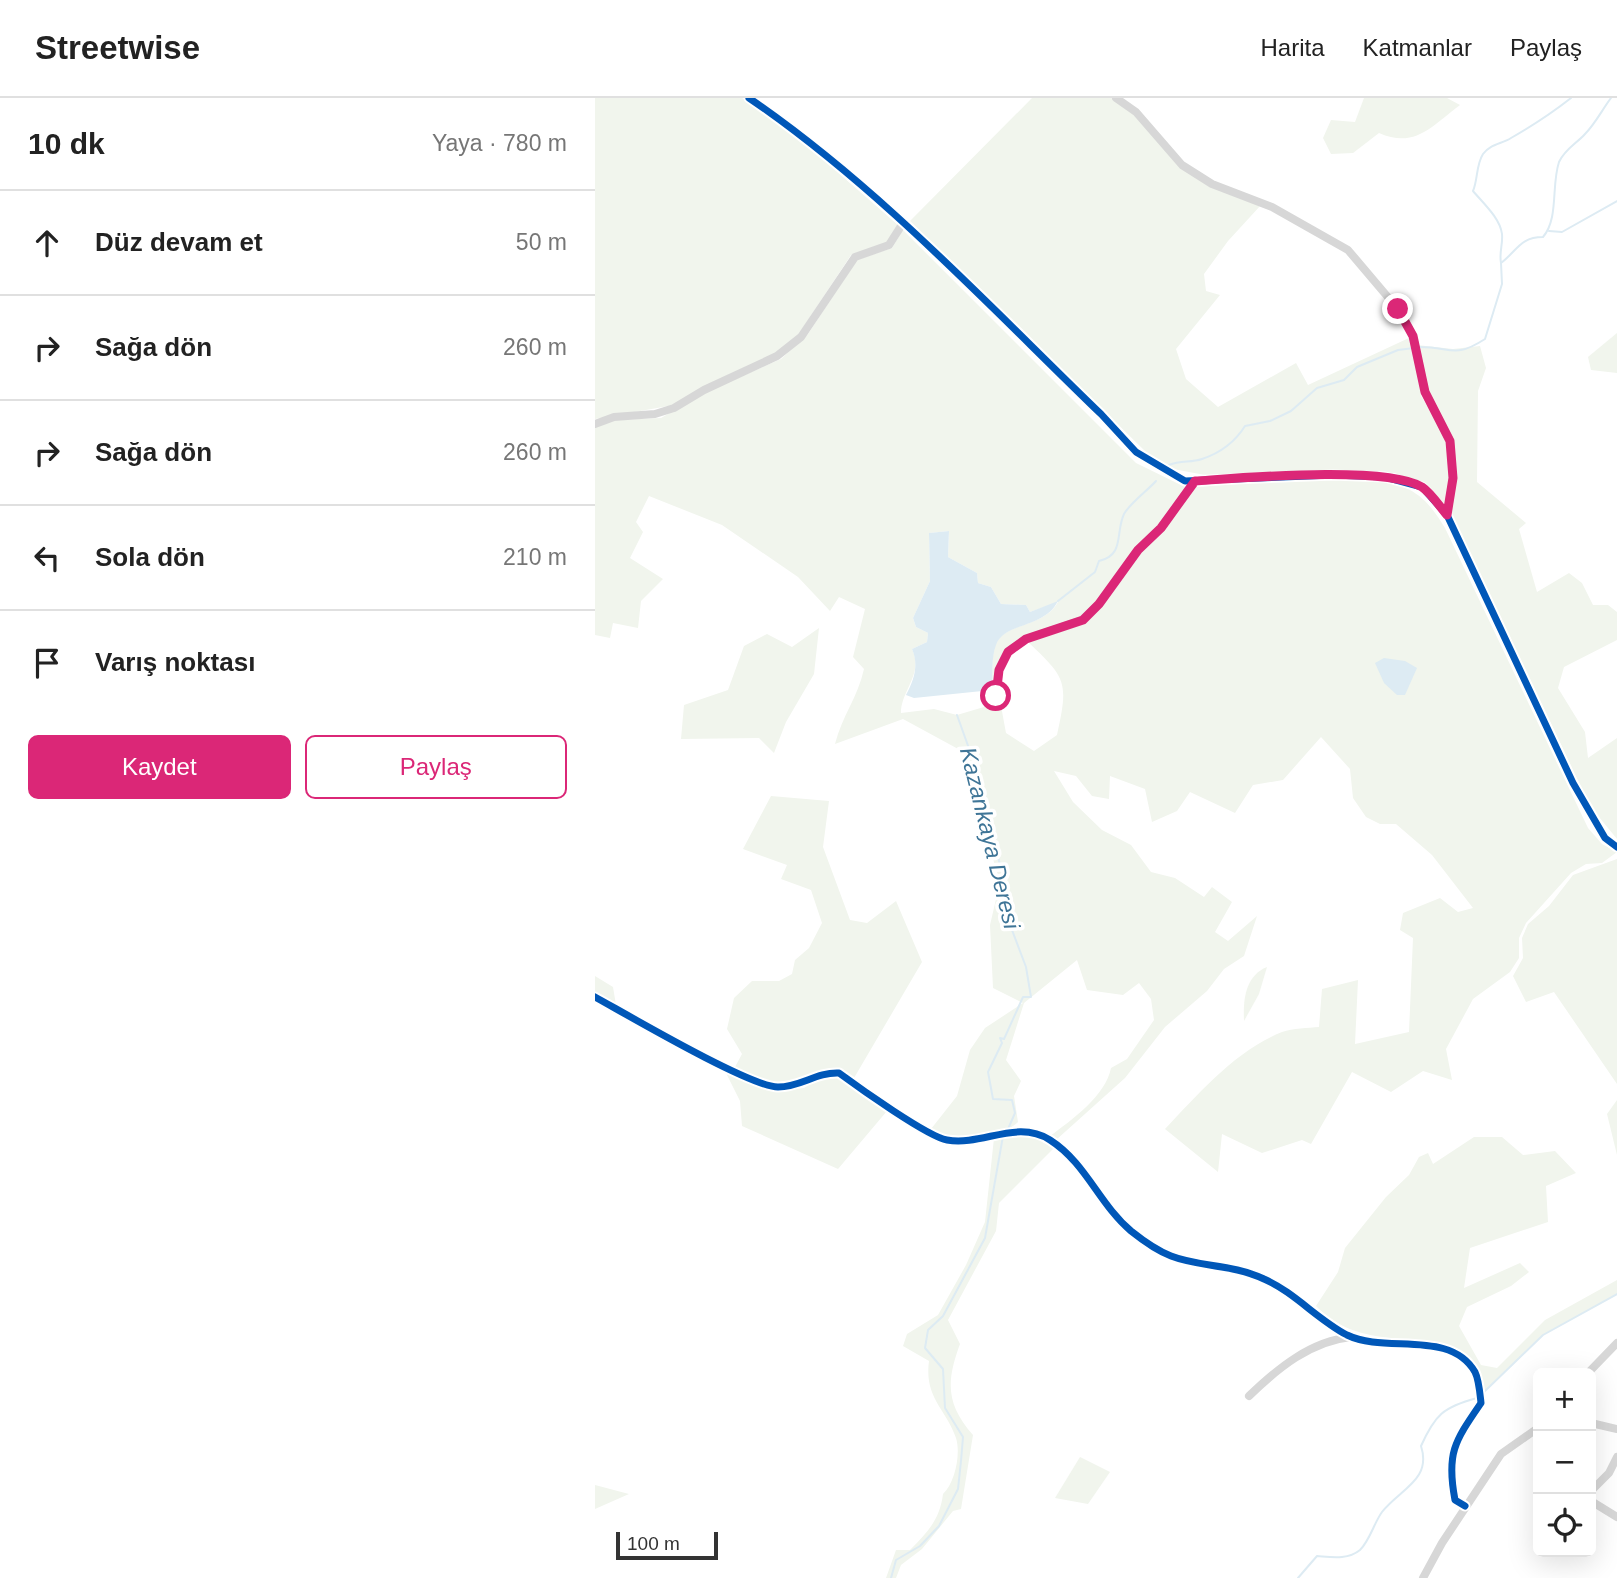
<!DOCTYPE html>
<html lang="tr">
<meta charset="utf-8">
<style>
:root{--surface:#fff;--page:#f6f6f6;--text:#222;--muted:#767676;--line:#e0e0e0;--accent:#db2777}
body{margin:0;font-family:Helvetica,sans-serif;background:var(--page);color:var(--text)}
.controls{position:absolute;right:21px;bottom:21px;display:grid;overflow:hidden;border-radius:10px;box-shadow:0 7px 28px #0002}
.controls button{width:63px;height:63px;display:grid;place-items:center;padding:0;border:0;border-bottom:2px solid var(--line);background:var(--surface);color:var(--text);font:35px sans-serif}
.scale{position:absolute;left:21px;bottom:18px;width:102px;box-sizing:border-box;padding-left:7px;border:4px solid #333;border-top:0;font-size:19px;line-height:24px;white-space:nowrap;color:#333;-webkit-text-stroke:5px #fff;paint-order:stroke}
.stop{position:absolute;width:21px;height:21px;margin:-16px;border:5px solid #db2777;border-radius:50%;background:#fff}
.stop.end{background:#db2777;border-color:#fff;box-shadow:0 2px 7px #0008}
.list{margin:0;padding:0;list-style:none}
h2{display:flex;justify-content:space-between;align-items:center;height:91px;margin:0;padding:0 28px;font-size:30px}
h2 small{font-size:23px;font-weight:400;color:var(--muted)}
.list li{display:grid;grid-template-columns:46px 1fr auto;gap:21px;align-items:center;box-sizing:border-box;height:105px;padding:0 28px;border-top:2px solid var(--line)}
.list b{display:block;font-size:26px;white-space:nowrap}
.list em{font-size:23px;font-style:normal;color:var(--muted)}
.actions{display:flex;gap:14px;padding:21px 28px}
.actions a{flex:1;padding:16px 0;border:2px solid var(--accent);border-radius:10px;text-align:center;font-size:24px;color:var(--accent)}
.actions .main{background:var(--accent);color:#fff}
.icon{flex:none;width:38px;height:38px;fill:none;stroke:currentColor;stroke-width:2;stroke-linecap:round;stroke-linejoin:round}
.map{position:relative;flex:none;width:1022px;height:1480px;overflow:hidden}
header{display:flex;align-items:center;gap:42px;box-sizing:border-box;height:98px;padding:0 35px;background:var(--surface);border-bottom:2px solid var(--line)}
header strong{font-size:33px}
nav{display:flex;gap:38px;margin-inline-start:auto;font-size:24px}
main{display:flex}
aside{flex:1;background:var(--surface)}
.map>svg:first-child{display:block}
</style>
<header>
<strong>Streetwise</strong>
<nav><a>Harita</a><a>Katmanlar</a><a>Paylaş</a></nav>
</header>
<main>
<aside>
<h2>10 dk<small>Yaya · 780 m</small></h2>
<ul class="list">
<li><svg class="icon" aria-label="ahead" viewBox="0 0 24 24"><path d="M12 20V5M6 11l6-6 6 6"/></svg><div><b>Düz devam et</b></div><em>50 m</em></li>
<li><svg class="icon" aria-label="right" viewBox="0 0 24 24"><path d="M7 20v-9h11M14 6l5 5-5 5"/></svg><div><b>Sağa dön</b></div><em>260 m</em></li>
<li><svg class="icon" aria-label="right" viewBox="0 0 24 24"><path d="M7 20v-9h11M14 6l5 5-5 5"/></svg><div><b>Sağa dön</b></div><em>260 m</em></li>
<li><svg class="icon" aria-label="left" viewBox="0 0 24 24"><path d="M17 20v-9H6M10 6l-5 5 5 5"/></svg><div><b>Sola dön</b></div><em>210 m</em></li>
<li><svg class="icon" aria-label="arrive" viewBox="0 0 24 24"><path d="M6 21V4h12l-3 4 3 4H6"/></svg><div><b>Varış noktası</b></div></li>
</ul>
<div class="actions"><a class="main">Kaydet</a><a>Paylaş</a></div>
</aside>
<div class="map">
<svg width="1022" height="1480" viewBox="0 0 1022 1480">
<rect width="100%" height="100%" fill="#fff"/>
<!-- green -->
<g fill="#f1f5ed">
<polygon points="0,0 147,0 192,30 303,127 293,145 256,157 203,237 177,258 79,307 0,321"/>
<polygon points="437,0 516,0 542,18 586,69 666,107 633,143 609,176 611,193 625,197 581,251 591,281 623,309 701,265 713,287 816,239 826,298 853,343 855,380 850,408 835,389 800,375 747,372 610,377 578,371 551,354 315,123"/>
<path d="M769,0h83l13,7c-28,21 -45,44 -81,28l-26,20 -22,1 -8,-16 8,-18 24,2z"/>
<path d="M308,132l233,233 49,24c-10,13 -18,27 -28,40 -8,9 -18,17 -26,27 -16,20 -28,51 -50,64 -41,26 -81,4 -85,72h-4c1,-13 -1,-32 3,-45 9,-23 49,-17 63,-43l-28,10 -4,-7 -25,-1 -10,-17 -13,-4 -1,-10 -29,-16 1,-26 -20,2 1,48 -17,37 3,9 12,6 -1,9 -15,7c12,25 -11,41 -11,64l33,-4 23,6 37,-11 5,-9 7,38 28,18 23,-16c12,-54 9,-57 -30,-94l57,-18 18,-18 38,-54 24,-22 32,-42c45,-3 176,-16 212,2 18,9 27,23 37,39l143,300 14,16 15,8 -15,11 -16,1 -15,9 -45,50 -7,15v20l-9,14 -37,27 -27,50 6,31 -29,-9 -32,21 -39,-20 -41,72 -9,-4 -40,13 -40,-19 -4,38 -53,-43c34,-36 70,-78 117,-97 11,-4 26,-4 37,-5l3,-38 36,-9 -3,64 54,-12 4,-94 -13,-8 3,-17 37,-15 18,14 15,-4 -41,-53 -36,-31h-16l-14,-7 -13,-19 -3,-29 -29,-32 -38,43 -30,5 -18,28 -45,-21 -13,19 -25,11 -7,-33 -35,-13 -1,23 -17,-3 -16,-20 -22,-5 19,31 29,28 29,15 20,27 24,6 29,19 8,-10 20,15 -17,30 13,9 29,-25 -13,40 -20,13 -17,22 -42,36 -40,51 -69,62 -6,-4c22,-16 56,-41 61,-68l16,-9 27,-39 -3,-21 -12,-16 -16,12 -36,-5 -10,-30 -53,43 -18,57 15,21 -7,15 4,26c-14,14 -53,20 -72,15 -5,-1 -11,-6 -15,-8l26,-33 13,-46 15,-22 38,-25 -30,-15 -3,-63 10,-43 -40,-132 -57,-31 -68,25c7,-28 23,-47 29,-75l-11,-12 12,-48 -26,-12 -9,14 -32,-34 -76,-52 -73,-29 -13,26 7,10 -13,26 33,21 -22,22 -3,27 -25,-5 -3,15 -15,-3v-208l22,-7 44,-2 45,-26 75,-33 27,-25 49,-74 35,-12z"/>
<polygon points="1022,235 1022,275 996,272 993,259"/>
<polygon points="822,247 858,251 885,248 891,270 883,293 882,384 931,425 924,431 942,494 974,475 987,485 998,507 1013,507 1022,514 1022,542 969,569 963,590 990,634 993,660 1022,640 1022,741 995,708 855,412 861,380 859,343 833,293"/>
<polygon points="224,530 219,576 191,624 179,655 164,640 86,641 89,607 133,592 149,548 172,536 197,549"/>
<path d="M176,698l58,5 -6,46 27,73 17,3 29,-22 26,61 -68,116c-37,-23 -43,8 -78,6 -12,-1 -29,-12 -41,-17l7,-13 -15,-25 7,-31 18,-17h27l13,-7 3,-14 14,-12 13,-25 -11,-33 -30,-11 6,-14 -44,-16z"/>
<polygon points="1022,761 1022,986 959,894 931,904 918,878 928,860 927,840 933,826 954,808 978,777"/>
<path d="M672,869l-8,27 -15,27c-1,-21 1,-45 23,-54z"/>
<polygon points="0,878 18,889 21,907 0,895"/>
<polygon points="129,971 180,993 209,990 228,978 243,978 292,1013 243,1071 147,1028 145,1003"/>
<polygon points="1022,1002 1022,1057 1012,1016"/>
<path d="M417,1035l34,8 8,7 -55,55 -3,28 -48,89 12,24c-14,38 -14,60 13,91l-12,74 -8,2 -31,38 -21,16 -5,13h-10l10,-28h14c18,-18 30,-31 33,-56 12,-11 18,-40 13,-56 -10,-29 -32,-40 -27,-77l-26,-15 4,-12 31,-19 28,-50 19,-43 9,-84z"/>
<path d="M879,1039h28l21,18 32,-4 21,22 -30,13 2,36 -78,26 -6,40 56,-25 9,9 -18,14 -44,21 -8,19 22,39 16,3 48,-48 72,-40v14l-74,41 -61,59c-3,-15 -5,-28 -16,-39 -28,-29 -102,2 -150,-49l22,-34 7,-24 41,-51 23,-22 10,-18 9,-4 5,11z"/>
<polygon points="485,1359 515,1374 493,1406 460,1400"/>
<polygon points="0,1387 34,1396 0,1411"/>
</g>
<!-- water -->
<g fill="#ddebf3">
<path d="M354,433l-1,26 29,16 1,10 13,4 10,17 25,1 4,7 28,-11c-14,28 -54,21 -62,44 -5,12 -3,32 -4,45l-78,8 -8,-3c8,-15 13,-30 6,-46l15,-7 1,-9 -12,-6 -3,-9 17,-37 -1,-48z"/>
<polygon points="789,560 810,563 822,570 810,597 802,597 789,585 780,565"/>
</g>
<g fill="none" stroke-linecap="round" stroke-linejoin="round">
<!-- stream -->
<g stroke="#ddebf3" stroke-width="2">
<polyline points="954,133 967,134 1022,103"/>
<path d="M906,165c-2,-10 2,-19 1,-29 -2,-16 -19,-31 -29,-43 5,-12 3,-26 10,-37 7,-10 19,-10 28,-16 21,-12 41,-25 60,-40"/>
<path d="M825,249c32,0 34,12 65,-8l17,-55 -1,-21c16,-12 19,-26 42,-26 16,-19 8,-51 16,-75 6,-13 17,-18 26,-28 10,-10 17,-24 26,-36"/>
<path d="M574,367c12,-5 22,-2 33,-6 18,-6 33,-17 43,-33l25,-5 21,-10 26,-23 27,-8 13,-13 41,-17 16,-2"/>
<path d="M463,503l37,-29 4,-11c26,-6 16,-28 25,-47 6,-11 23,-23 32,-33"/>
<polyline points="362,617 386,684 388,705 409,781 406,803 431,869 436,899 428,899 409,941 405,940 407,945 393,974 398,1001 417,1002 420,1015 413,1031"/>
<polyline points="889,1294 948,1237 1022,1196"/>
<polyline points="296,1480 301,1462 325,1448 344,1428 363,1391 366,1363 368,1339 350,1310 348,1271 330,1250 333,1232 348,1218 390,1140 408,1038"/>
<path d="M703,1480l19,-22c14,1 31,4 43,-6 10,-10 14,-27 22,-38 18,-23 50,-32 39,-66 14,-31 22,-39 56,-48"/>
</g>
<!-- minor -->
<g stroke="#d7d7d7" stroke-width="8">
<path d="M154,0c130,89 239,207 352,316l35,38 49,29 148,-6 52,2 37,10 25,28 126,268 32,55 12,9"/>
<polyline points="521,0 541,14 587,67 617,86 677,109 753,152 803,211 818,238 830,294 855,343 858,380 852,417"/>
<polyline points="0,326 19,319 60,316 79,310 109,292 182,258 206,239 260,159 294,147 308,125"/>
<polyline points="401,598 404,572 413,554 431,541 487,522 504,506 543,452 566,430 600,383"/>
<path d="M0,899c31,17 155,90 183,90 23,0 38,-15 61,-14 19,14 89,64 108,67 36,6 70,-21 103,0 36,23 49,64 81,91 10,8 27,20 40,25 28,11 61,8 93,23 30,13 54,41 83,56 39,19 103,-6 128,37 4,8 5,22 6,31 -26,38 -35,50 -26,97l10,6"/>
<polyline points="993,1275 1022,1245"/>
<path d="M654,1298c29,-28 62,-55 102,-59"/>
<polyline points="996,1325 1022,1331"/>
<polyline points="996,1393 1014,1375 1022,1359"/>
<polyline points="996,1403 1022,1419"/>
<polyline points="828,1480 847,1445 906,1356 943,1330"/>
</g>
<defs>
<g id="cycleway">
<path d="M154,0c130,89 239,207 352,316l35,38 49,29 148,-6 52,2 37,10 25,28 126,268 32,55 12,9"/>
<path d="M0,899c31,17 155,90 183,90 23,0 38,-15 61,-14 19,14 89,64 108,67 36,6 70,-21 103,0 36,23 49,64 81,91 10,8 27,20 40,25 28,11 61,8 93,23 30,13 54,41 83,56 39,19 103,-6 128,37 4,8 5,22 6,31 -26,38 -35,50 -26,97l10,6"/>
</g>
</defs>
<!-- cycleway casing -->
<use href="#cycleway" stroke="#fff" stroke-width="11"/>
<!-- cycleway -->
<use href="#cycleway" stroke="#0057b8" stroke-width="7"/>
</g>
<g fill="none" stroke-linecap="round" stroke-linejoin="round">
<!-- route -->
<path stroke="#db2777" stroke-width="9" d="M401,598l3,-26 9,-18 18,-13 57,-19 16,-16 39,-54 23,-22 34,-47c46,-3 191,-16 227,6 9,6 18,20 25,28l6,-37 -3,-37 -25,-49 -12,-56 -15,-27"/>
</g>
<g text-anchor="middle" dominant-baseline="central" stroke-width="7" stroke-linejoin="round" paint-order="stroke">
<!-- water labels -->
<g font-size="23" font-style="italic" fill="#3f7597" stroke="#fff">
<text transform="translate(395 740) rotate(76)">Kazankaya Deresi</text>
</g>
</g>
</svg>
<div class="controls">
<button>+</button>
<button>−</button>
<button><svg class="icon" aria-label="locate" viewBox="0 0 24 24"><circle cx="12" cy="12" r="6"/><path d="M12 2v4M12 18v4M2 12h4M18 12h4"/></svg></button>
</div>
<div class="scale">100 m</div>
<div class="stop" style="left:401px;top:598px"></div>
<div class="stop end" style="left:803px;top:211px"></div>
</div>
</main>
